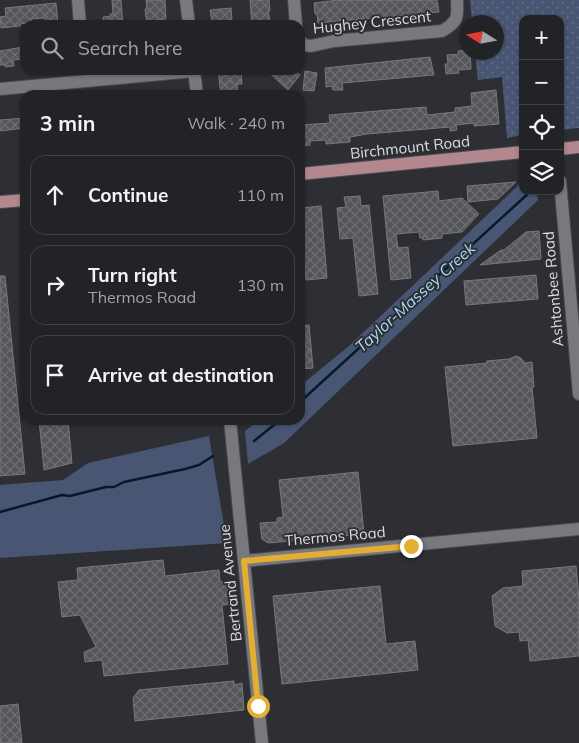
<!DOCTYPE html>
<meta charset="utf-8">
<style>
:root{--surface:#222327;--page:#2a2b2f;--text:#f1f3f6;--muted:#a2a4a7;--line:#3f4044}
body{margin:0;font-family:Mulish,sans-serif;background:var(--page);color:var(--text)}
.controls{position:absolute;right:15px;top:15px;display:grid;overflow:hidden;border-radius:10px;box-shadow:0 1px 4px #0004}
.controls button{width:45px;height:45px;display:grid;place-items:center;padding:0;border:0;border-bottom:1px solid var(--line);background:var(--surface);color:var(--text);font:25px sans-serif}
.compass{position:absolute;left:459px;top:15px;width:45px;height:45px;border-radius:50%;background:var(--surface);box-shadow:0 1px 4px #0004;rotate:281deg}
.stop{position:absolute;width:15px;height:15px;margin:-11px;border:4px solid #e2af34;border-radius:50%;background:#fff}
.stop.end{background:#e2af34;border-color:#fff;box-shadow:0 1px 5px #0008}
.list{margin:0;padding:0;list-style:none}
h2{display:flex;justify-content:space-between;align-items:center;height:65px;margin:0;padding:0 20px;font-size:21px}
h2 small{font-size:16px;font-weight:400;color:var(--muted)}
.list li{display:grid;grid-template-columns:32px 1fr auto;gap:15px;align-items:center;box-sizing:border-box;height:80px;margin:0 10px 10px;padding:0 10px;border:1px solid var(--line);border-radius:15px}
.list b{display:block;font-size:19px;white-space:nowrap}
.list p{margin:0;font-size:16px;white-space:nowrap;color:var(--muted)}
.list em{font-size:16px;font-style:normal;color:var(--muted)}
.icon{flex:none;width:28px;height:28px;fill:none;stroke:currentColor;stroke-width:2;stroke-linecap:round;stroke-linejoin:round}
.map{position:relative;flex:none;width:579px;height:743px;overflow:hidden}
.search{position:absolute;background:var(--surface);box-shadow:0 1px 4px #0004;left:20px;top:20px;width:285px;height:55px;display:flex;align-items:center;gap:12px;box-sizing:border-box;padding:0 18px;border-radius:15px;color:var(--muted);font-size:19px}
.panel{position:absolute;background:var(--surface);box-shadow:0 1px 4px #0004;left:20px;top:90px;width:285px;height:335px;border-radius:15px}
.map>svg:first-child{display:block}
</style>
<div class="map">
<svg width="579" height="743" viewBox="0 0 579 743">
<defs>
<pattern id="park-dots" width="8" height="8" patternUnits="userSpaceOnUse" patternTransform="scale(1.25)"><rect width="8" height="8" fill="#495673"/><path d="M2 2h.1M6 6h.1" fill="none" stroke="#636e87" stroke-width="1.8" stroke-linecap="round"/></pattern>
<pattern id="building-cross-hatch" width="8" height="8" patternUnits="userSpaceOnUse" patternTransform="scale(1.25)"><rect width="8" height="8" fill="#54565b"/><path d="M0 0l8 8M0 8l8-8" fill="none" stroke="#6c6e72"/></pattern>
</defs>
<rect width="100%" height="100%" fill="#2d2f34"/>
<!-- green -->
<g fill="#495673">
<polygon points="523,181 523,191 536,191 538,200 284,443 248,464 245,431 259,420 300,420 300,386 349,346"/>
<polygon points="209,436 227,543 0,558 0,485 63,480 88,463"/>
</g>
<!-- park -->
<polygon fill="url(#park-dots)" points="470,0 579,0 579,128 560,130 560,19 523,19 523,135 507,138 502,77 478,80 475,53 496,52 496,22 472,22"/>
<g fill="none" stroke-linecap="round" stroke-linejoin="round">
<!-- stream -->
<g stroke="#001c2b" stroke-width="2.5">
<polyline points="300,402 531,191"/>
<polyline points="254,441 280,420"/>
<polyline points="0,512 62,495 70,496 106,487 114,487 124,482 185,469 199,465 213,456"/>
</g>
</g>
<!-- building -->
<g fill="url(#building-cross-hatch)" stroke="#76787d">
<polygon points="112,0 121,0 123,25 103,25 103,17 111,16 110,14 113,14"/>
<polygon points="146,0 165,0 166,19 156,20 156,25 147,25 145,9 147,9"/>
<polygon points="250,0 269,0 270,11 268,11 271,25 252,25"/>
<polygon points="338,0 437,0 439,12 318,23 317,14 315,14 314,3"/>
<polygon points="56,3 58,23 45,24 45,18 31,19 32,22 20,24 20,26 1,28 0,17 6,16 5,8"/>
<polygon points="231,8 232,20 212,22 210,10"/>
<polygon points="23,47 24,59 13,60 14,66 5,67 5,65 0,65 0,51"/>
<polygon points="466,50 466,52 470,52 471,69 458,70 459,73 446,74 445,64 448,64 447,55 459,54 458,51"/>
<polygon points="430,57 434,75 342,83 343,90 333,90 332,86 326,87 325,68"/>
<polygon points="218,70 241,70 242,84 237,84 238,95 221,95"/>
<polygon points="266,70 294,70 300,75 288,90"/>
<polygon points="305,71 317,73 314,91 303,90"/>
<polygon points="496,90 499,124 474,126 474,123 456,125 457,130 450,131 450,127 367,134 350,137 350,142 326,144 326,140 310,141 310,145 300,146 300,125 330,123 329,115 426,107 427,115 455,112 455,108 472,106 471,93"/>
<polygon points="25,118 25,128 0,131 0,120"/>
<polygon points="516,182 498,199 468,202 467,186"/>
<polygon points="438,191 439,201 462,198 479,214 462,232 442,234 442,238 423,240 423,238 420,238 419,232 396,234 398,248 408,247 411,278 391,280 383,196"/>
<polygon points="360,196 361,206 369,205 378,294 359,296 353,238 340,239 337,208 346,207 344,197"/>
<polygon points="321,206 327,278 306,280 300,208"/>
<polygon points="539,231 541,259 480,265 501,250 504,250 526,232"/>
<polygon points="536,275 538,299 466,305 464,281"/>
<polygon points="0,276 5,276 25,474 0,476"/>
<polygon points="309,325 313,368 300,369 300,326"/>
<polygon points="516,356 521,358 525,363 532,362 534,387 532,387 537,438 453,446 445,367 487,363 487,361 509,359"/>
<polygon points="39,420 68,420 72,463 44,470"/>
<polygon points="358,472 364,534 268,543 262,539 260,523 277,522 277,518 283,517 279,480"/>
<polygon points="163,560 165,576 219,570 220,582 233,581 235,604 222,605 228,664 104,676 102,660 85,662 84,652 96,647 80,615 62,617 58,582 78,580 77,568"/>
<polygon points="576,566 579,599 579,656 530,661 528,640 520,641 519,632 507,633 495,626 492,596 503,588 523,586 522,571"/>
<polygon points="380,586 386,644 415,641 418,670 282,684 273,596"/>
<polygon points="234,681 234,685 242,683 244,710 135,721 133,698 139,690"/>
<polygon points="18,704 22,743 0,743 0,706"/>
</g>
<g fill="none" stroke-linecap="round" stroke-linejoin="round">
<defs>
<g id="minor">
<polyline points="78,0 80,25"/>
<polyline points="186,0 189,25"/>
<polyline points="294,0 296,25"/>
<path d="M300,41l4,4 7,1 23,-5 108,-10c16,-9 16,-14 15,-31"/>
<polyline points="194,70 197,95"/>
<polyline points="0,89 194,71"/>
<polyline points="560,181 579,394"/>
<polyline points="230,420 262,743"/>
<polyline points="244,561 579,529"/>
</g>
<g id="major">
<polyline points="560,149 579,147"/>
<polyline points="300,174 523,152"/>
<polyline points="0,202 25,200"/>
</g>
</defs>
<!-- minor casing -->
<use href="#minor" stroke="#494a4e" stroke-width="14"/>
<!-- major casing -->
<use href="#major" stroke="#494a4e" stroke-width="14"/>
<!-- minor -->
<use href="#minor" stroke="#77797f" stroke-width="12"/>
<!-- major -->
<use href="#major" stroke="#b4868d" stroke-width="12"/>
</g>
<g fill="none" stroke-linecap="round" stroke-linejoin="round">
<!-- route -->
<polyline stroke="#e2af34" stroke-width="6" points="258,706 244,561 411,546"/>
</g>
<g text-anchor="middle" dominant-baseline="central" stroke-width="4" stroke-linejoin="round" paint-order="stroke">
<!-- street labels -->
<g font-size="15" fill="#dcdde0" stroke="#2d2f34">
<text transform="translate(372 22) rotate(-6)">Hughey Crescent</text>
<text transform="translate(410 147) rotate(-6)">Birchmount Road</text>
<text transform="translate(553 289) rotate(-95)">Ashtonbee Road</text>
<text transform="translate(335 536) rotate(-5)">Thermos Road</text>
<text transform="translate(230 583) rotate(-96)">Bertrand Avenue</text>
</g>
<!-- water labels -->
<g font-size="16" font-style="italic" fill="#a9ddf8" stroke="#2d2f34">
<text transform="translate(415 297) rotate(-42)">Taylor-Massey Creek</text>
</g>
</g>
</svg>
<div class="controls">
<button>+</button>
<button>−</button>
<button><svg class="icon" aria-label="locate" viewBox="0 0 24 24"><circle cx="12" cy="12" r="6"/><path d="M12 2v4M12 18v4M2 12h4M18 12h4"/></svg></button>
<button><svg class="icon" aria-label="layers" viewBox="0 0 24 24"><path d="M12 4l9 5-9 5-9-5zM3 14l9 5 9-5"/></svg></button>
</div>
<svg class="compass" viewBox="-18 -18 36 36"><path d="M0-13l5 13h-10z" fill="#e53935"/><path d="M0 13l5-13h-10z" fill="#a2a4a7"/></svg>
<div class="stop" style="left:258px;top:706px"></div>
<div class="stop end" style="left:411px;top:546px"></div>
<div class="search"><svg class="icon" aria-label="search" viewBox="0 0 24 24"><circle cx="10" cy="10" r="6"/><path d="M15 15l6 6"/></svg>Search here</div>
<section class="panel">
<h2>3 min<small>Walk · 240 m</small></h2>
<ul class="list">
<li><svg class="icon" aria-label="ahead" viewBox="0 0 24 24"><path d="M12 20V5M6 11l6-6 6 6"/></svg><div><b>Continue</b></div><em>110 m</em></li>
<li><svg class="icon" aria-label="right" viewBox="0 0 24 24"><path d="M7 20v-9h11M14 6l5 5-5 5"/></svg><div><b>Turn right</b><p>Thermos Road</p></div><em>130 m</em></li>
<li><svg class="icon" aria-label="arrive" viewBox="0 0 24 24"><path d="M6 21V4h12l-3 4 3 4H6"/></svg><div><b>Arrive at destination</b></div></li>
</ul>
</section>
</div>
